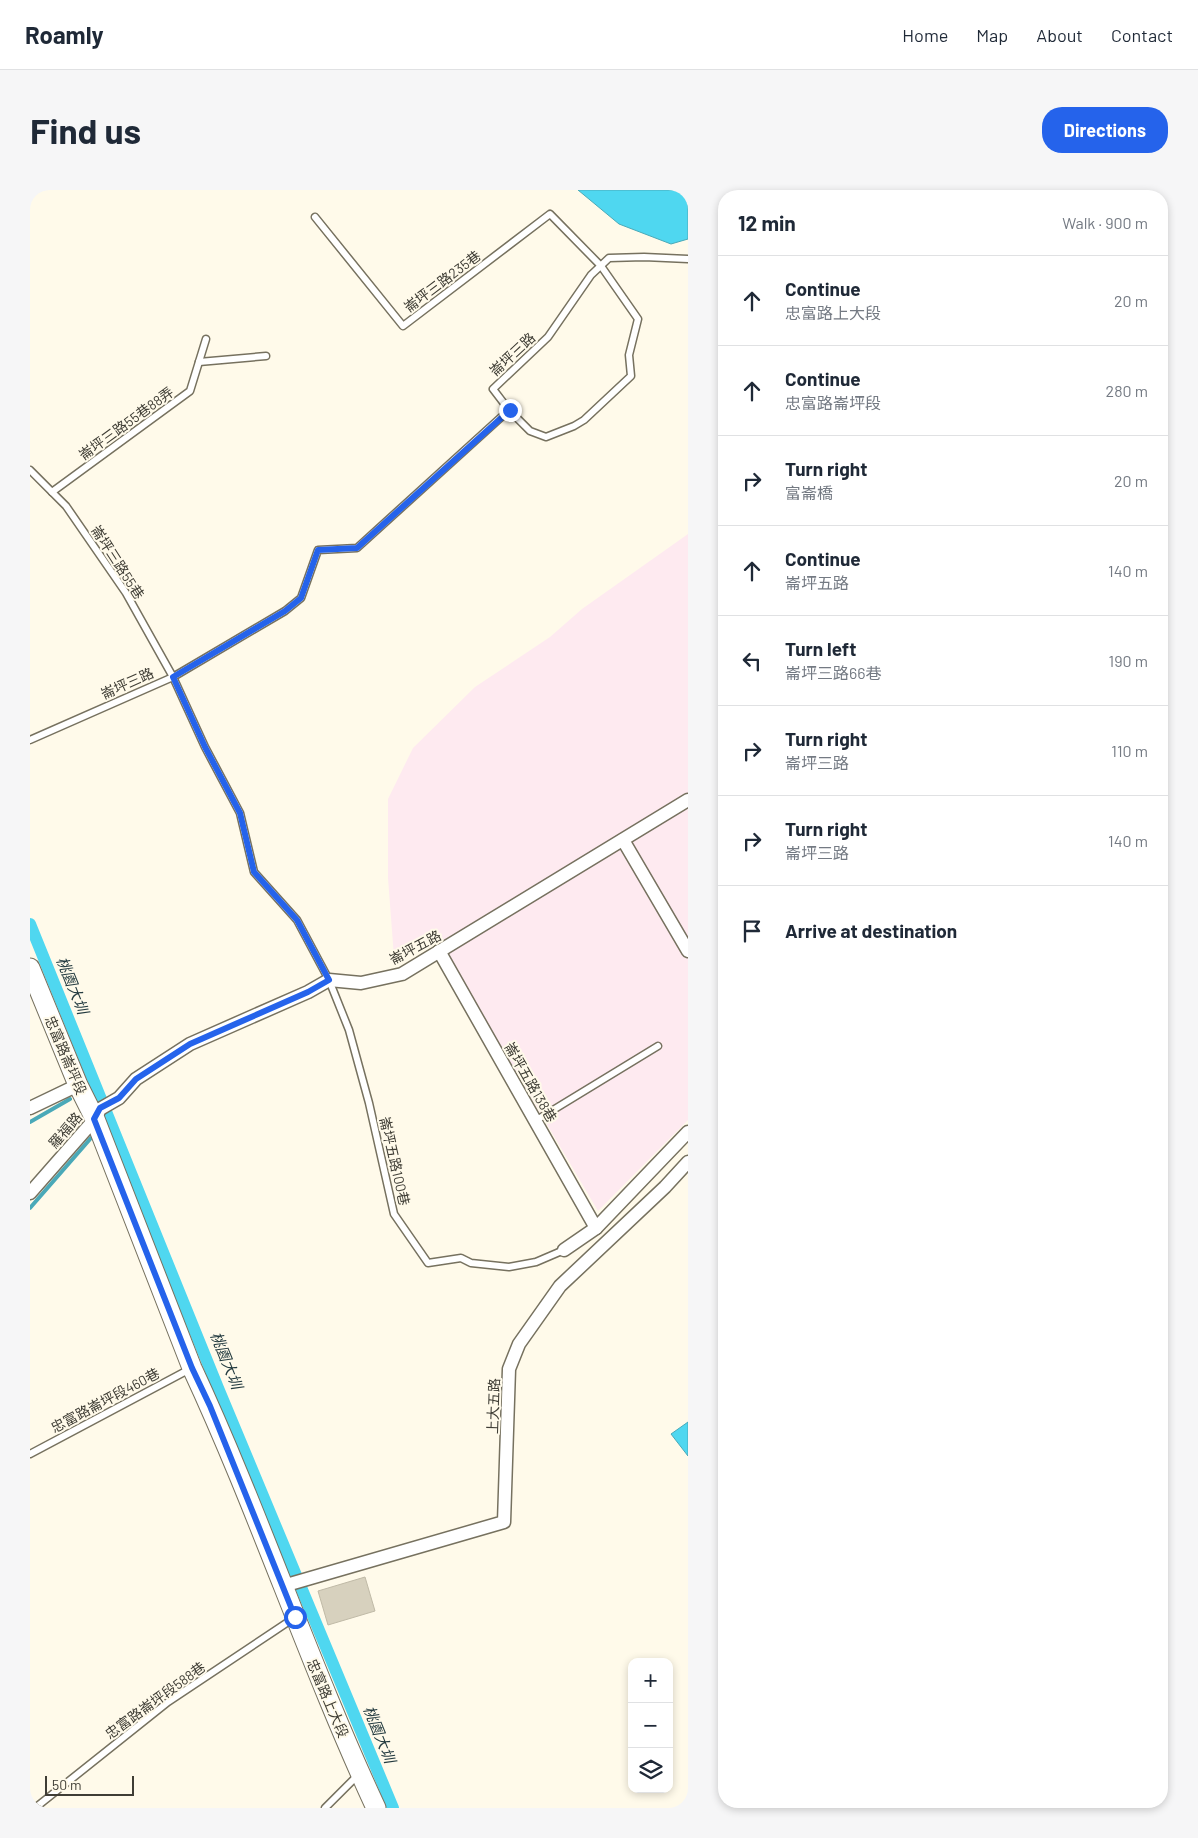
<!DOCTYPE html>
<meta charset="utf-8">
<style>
:root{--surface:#fff;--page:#f6f6f7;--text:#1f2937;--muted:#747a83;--line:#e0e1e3;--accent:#2563eb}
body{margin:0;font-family:Barlow,"Noto Sans TC",sans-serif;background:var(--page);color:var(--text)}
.controls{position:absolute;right:15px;bottom:15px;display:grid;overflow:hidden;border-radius:10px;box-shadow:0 2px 8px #0003}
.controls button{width:45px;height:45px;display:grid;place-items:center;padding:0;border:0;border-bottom:1px solid var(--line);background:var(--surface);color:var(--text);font:25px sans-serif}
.scale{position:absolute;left:15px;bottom:12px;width:89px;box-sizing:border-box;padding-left:5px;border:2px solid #3f3d35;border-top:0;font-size:14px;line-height:18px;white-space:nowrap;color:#3f3d35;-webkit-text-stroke:4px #fffaea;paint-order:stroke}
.stop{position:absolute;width:15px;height:15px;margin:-11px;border:4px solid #2563eb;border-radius:50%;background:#fff}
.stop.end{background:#2563eb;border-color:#fff;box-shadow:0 1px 5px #0008}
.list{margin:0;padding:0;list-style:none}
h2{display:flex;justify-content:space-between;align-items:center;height:65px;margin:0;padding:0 20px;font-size:21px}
h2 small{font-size:16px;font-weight:400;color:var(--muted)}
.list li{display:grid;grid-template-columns:32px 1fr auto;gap:15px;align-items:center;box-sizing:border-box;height:90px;padding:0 20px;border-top:1px solid var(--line)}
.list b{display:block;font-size:19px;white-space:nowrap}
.list p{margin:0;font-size:16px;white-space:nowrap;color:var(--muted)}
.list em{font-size:16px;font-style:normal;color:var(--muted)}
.icon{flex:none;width:28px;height:28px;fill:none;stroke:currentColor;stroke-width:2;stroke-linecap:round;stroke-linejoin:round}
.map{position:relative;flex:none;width:658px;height:1618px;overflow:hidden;border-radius:20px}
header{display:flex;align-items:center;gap:30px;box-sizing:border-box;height:70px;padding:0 25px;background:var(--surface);border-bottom:1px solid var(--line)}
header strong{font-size:24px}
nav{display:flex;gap:28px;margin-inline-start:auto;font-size:18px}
.intro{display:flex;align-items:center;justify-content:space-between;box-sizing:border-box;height:120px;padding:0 30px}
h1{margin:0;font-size:35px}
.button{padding:12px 22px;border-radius:20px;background:var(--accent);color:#fff;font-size:18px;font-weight:700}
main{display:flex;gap:30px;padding:0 30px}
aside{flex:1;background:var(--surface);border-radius:20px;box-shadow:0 2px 8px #0003}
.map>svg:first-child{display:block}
</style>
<header>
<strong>Roamly</strong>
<nav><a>Home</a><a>Map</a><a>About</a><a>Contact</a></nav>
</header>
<div class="intro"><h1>Find us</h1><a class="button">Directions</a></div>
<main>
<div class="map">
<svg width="658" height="1618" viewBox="0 0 658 1618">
<rect width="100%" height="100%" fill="#fffaea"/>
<!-- industrial -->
<polygon fill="#feeaf0" points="658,344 658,930 568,1021 406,746 364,767 358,688 358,609 383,558 445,497 520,447 552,419"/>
<!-- water -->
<g fill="#4fd7f0" stroke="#4aa9b8">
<polygon points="548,0 658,0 658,49 641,54 589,34"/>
<polygon points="658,1232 658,1266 641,1244"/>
</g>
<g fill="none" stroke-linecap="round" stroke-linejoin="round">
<!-- stream -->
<g stroke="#4aa9b8" stroke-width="4">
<polyline points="61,899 67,897"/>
<polyline points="0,932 40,909"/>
<polyline points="75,933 79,928"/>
<polyline points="0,1018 61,948"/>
</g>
<!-- canal -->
<polyline stroke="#4fd7f0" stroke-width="12" points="0,734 188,1198 363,1618"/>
</g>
<!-- building -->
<polygon fill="#d7d1be" stroke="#c0baa7" points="335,1387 345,1421 298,1435 288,1401"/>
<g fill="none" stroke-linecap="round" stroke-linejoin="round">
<defs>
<g id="lane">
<polyline points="285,27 373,136 520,24 571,76 608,129 599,165 601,186 554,230 544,236 516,247 500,241 479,220"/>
<polyline points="169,172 236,166"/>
<polyline points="0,280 36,316 96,403 143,487 175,557 210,623 224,682 267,730 299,790 319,840 339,913 364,1024 398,1073 431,1068 441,1073 479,1077 506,1072 534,1060"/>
<polyline points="22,302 160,201 176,149"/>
<polyline points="0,550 143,487 255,421 271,408 288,360 327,358 479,220 463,199 518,147 561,85 579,68 614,67 658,69"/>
<polyline points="505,931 628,856"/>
<polyline points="0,1264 160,1179"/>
<polyline points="5,1618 138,1512 264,1428"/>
<polyline points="295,1618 328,1585"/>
</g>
<g id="street">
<polyline points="593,650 658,761"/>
<polyline points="409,761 566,1038"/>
<polyline points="0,918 48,895"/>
<polyline points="0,1003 65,929 70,919 89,908 106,889 160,854 278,802 299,790 331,793 372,784 658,610"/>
<polyline points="534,1060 566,1038 658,942"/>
<polyline points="253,1396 474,1332 479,1179 489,1154 530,1096 635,997 658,972"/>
</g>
<path id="secondary" d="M0,778l48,117 17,34 97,249c67,144 117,296 184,440"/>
</defs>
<!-- lane casing -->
<use href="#lane" stroke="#76715f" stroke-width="9"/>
<!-- street casing -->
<use href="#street" stroke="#76715f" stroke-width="15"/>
<!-- secondary casing -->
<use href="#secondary" stroke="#76715f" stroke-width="21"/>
<!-- lane -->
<use href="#lane" stroke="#fff" stroke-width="6"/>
<!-- street -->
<use href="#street" stroke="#fff" stroke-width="12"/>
<!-- secondary -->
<use href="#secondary" stroke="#fff" stroke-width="19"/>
</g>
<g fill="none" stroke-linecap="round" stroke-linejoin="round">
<!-- route -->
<polyline stroke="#2563eb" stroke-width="6" points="265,1427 180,1216 162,1178 64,929 70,918 89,908 106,889 160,854 278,802 299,790 267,730 224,682 210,623 175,557 143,487 255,421 271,408 288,360 327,358 480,220"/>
</g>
<g text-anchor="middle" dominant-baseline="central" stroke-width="4" stroke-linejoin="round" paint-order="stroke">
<!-- street labels -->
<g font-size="14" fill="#3f3d35" stroke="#fffaea">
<text transform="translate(412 91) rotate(-37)">崙坪三路235巷</text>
<text transform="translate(482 164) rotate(-43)">崙坪三路</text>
<text transform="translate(96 233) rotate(-36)">崙坪三路55巷88弄</text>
<text transform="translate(88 372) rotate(57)">崙坪三路55巷</text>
<text transform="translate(97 493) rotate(-24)">崙坪三路</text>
<text transform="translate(385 757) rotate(-28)">崙坪五路</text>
<text transform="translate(36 865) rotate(67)">忠富路崙坪段</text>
<text transform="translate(501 892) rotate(60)">崙坪五路138巷</text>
<text transform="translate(35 940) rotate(-49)">羅福路</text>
<text transform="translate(365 971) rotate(77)">崙坪五路100巷</text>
<text transform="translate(75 1210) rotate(-28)">忠富路崙坪段460巷</text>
<text transform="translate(463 1216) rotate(-88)">上大五路</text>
<text transform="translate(298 1508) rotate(67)">忠富路上大段</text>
<text transform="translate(125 1510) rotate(-36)">忠富路崙坪段588巷</text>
</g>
<!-- water labels -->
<g font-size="15" font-style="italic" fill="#233a3f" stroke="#fffaea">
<text transform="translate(43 795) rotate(68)">桃園大圳</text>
<text transform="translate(197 1170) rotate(68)">桃園大圳</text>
<text transform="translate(350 1544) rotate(68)">桃園大圳</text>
</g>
</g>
</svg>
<div class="controls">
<button>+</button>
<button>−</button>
<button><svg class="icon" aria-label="layers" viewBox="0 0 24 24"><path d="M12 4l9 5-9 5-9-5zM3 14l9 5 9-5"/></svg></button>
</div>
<div class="scale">50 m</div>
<div class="stop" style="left:265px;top:1427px"></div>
<div class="stop end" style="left:480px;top:220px"></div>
</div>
<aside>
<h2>12 min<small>Walk · 900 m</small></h2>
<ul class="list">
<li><svg class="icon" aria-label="ahead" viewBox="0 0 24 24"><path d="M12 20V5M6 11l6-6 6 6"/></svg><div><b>Continue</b><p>忠富路上大段</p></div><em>20 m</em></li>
<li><svg class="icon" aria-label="ahead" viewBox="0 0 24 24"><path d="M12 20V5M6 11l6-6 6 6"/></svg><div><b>Continue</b><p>忠富路崙坪段</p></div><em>280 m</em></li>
<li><svg class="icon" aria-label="right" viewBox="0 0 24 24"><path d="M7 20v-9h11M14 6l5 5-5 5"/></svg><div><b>Turn right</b><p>富崙橋</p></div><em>20 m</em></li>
<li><svg class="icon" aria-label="ahead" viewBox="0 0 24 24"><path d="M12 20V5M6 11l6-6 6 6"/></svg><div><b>Continue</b><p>崙坪五路</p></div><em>140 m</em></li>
<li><svg class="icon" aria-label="left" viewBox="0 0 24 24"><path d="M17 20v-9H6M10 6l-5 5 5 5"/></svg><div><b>Turn left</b><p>崙坪三路66巷</p></div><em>190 m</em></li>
<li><svg class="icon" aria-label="right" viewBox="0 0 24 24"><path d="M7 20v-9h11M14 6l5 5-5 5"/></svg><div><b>Turn right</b><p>崙坪三路</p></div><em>110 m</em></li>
<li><svg class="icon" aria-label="right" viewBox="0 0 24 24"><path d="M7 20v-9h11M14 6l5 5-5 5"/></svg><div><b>Turn right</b><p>崙坪三路</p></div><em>140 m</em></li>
<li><svg class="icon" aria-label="arrive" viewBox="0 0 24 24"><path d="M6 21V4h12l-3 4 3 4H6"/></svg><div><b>Arrive at destination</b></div></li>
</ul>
</aside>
</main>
